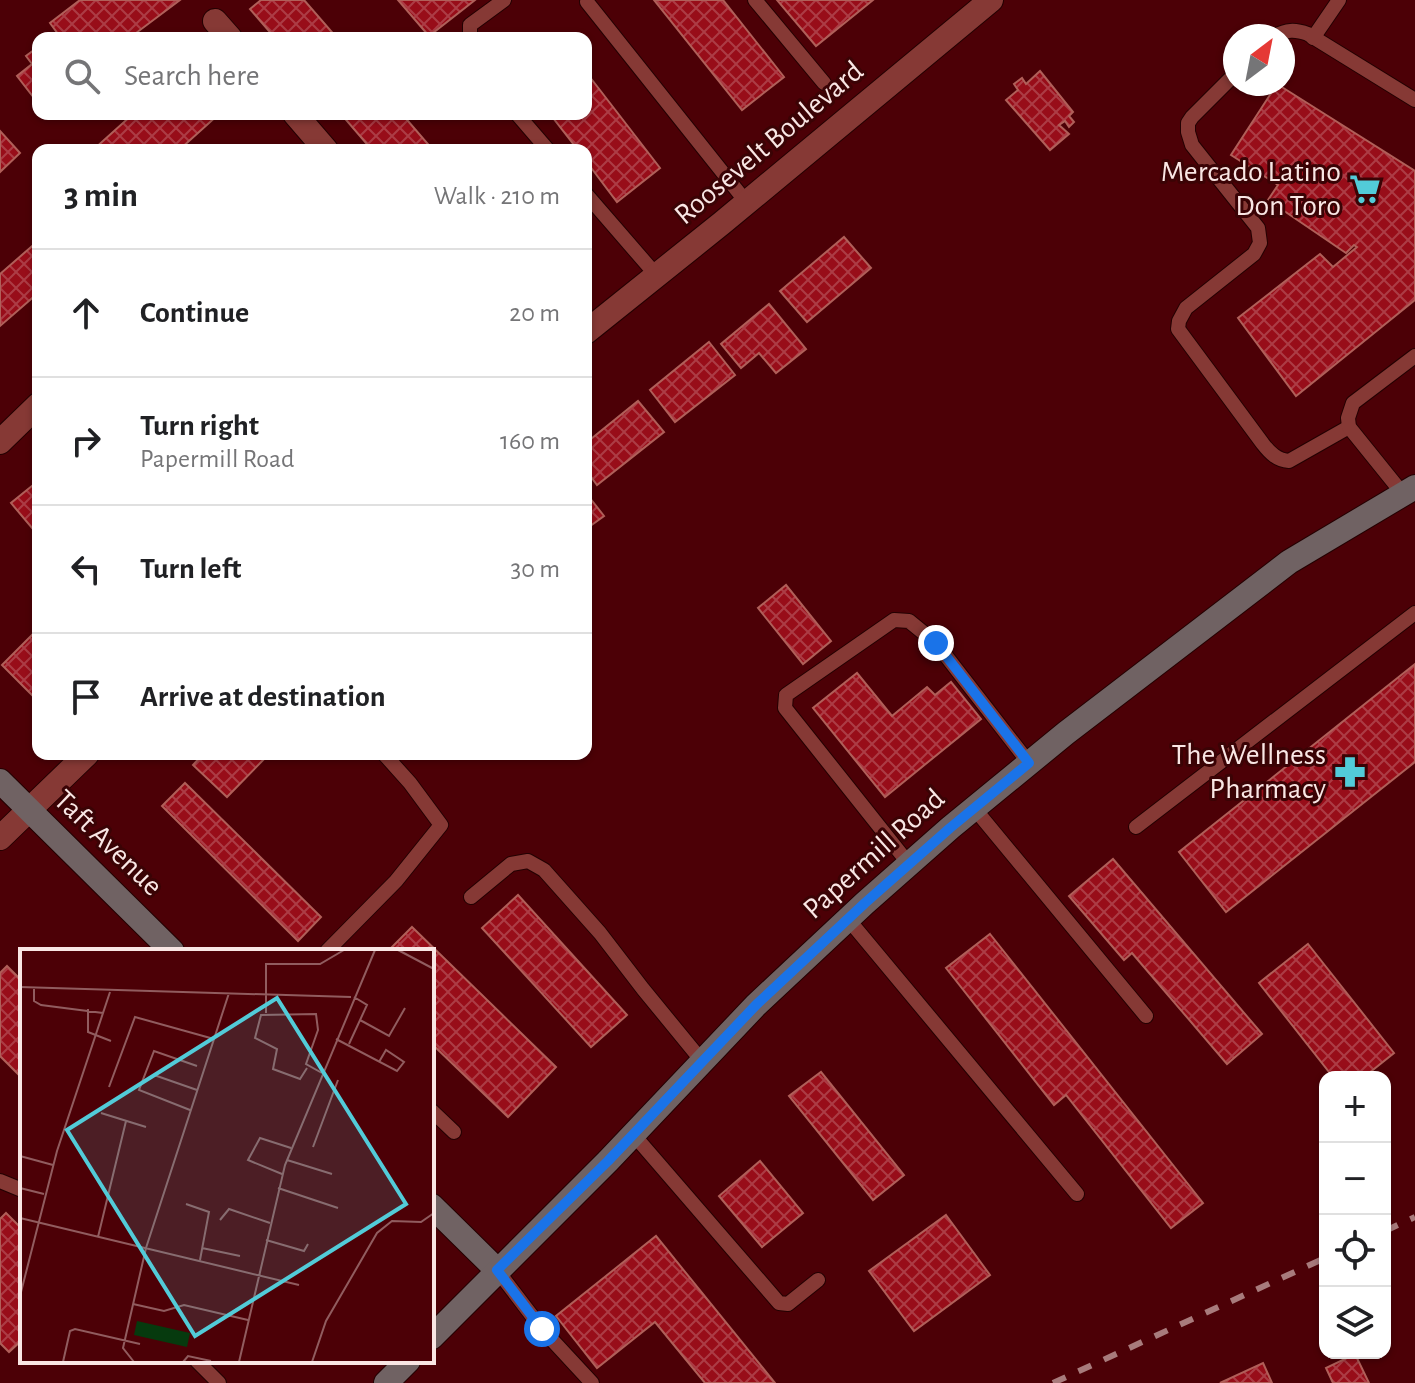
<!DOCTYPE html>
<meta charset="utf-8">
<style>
:root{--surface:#fff;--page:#f2f2f2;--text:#202124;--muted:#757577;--line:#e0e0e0}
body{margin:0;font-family:"Alegreya Sans",sans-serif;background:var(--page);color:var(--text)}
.controls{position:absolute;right:24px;bottom:24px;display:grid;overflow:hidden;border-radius:16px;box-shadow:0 2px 6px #0004}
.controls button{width:72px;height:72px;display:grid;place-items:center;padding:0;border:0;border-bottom:2px solid var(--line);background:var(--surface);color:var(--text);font:40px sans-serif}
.compass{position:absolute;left:1223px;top:24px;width:72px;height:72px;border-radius:50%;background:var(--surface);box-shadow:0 2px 6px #0004;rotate:32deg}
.stop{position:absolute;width:24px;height:24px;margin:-18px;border:6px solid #1a73e8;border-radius:50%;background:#fff}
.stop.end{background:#1a73e8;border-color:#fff;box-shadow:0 2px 8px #0008}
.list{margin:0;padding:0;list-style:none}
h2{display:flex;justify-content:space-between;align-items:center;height:104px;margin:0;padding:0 32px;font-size:34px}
h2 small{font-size:26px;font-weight:400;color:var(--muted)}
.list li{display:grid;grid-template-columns:52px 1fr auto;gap:24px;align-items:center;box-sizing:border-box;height:128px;padding:0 32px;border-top:2px solid var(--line)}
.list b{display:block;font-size:30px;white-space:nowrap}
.list p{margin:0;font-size:26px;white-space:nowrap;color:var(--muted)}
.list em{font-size:26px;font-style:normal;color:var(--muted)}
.icon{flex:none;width:44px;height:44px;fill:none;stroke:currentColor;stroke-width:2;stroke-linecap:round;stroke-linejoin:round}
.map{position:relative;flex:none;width:1415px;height:1383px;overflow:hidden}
.search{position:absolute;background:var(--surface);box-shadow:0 2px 6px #0004;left:32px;top:32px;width:560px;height:88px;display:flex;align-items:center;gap:20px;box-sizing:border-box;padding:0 28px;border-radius:16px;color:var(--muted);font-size:30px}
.panel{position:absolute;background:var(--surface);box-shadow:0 2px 6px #0004;left:32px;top:144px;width:560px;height:616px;border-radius:16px}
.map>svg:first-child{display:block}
</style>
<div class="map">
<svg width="1415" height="1383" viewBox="0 0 1415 1383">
<defs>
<pattern id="building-cross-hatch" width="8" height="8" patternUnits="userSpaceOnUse" patternTransform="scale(2)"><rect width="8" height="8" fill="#980d19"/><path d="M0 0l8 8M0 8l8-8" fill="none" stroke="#ac3c45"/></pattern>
</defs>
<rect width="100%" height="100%" fill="#4c0006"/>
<!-- building -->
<g fill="url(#building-cross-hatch)" stroke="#b05f59" stroke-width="2">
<polygon points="80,0 180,0 132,36 134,38 61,38 50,23"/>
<polygon points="261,0 304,0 337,38 275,38 250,9"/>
<polygon points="398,0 475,0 429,36"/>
<polygon points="654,0 723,0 784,77 742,110"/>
<polygon points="777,0 873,0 816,46"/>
<polygon points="38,47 38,103 17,76 32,64 26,56"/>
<polygon points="1040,71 1073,112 1069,116 1074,122 1069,127 1065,121 1059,125 1069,134 1050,150 1006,100 1018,90 1014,84 1022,78 1026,84"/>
<polygon points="586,72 660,168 617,202 586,161 586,150 578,150 550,114 586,114"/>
<polygon points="1277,84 1415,171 1415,300 1296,396 1238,318 1320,254 1333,267 1357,247 1354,245 1346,253 1268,200 1278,185 1231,155"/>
<polygon points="133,114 219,114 179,150 93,150"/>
<polygon points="341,114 402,114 433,150 372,150"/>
<polygon points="0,131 20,153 0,172"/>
<polygon points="844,237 871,268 807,322 780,291"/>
<polygon points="38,241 38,293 0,326 0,274"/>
<polygon points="769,304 806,349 776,373 759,353 741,368 721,344"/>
<polygon points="709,342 735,375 675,422 650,390"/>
<polygon points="638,401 664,432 597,485 586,470 586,443"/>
<polygon points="38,481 38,535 11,503"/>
<polygon points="586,493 604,516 586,529"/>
<polygon points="786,585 831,641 803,664 758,608"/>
<polygon points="38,629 38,689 32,695 2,665"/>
<polygon points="1415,664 1415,762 1226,912 1179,852"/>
<polygon points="857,673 892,716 927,687 935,695 951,682 981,719 885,797 813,708"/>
<polygon points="203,754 269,754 227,797 193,765"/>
<polygon points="185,783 321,917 298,941 162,806"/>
<polygon points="1113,859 1262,1034 1227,1064 1132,953 1124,960 1069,896"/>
<polygon points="518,895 627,1015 591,1047 482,928"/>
<polygon points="412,927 556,1067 508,1117 432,1044 432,951 388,951"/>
<polygon points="990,934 1203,1203 1171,1228 1066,1095 1054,1105 946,968"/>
<polygon points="1308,944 1394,1053 1364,1077 1333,1077 1259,983"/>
<polygon points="7,966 22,981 22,1078 0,1056 0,973"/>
<polygon points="821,1072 904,1175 873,1200 789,1096"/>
<polygon points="760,1161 803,1213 762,1247 719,1196"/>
<polygon points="6,1213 22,1229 22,1340 9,1352 0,1343 0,1219"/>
<polygon points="946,1215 990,1275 914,1331 869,1271"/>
<polygon points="656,1236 775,1383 705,1383 655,1322 597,1368 556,1316"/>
<polygon points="1355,1354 1369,1383 1333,1383 1326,1368"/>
<polygon points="1263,1363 1272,1383 1220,1383"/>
</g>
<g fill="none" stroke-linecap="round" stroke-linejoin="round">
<defs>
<g id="lane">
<polyline points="755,0 824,83"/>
<polyline points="587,2 747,203"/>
<path d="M1274,36c13,-6 20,-7 34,-2l107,66"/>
<polyline points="470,38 470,25 504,0"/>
<polyline points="1313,38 1339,0"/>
<path d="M1235,74l-43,43 -4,6v9l4,13 66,83 2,15 -6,11 -68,54 -7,13 -1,8 85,115c7,9 14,16 26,17l60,-34"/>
<polyline points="517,114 548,150"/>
<polyline points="586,194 657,276"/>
<polyline points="1403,494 1349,427 1348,418 1353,403 1415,356"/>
<polyline points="974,808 1146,1016"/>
<polyline points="1136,827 1415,613"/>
<polyline points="909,864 785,708 786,695 894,620 909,621 936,643 1029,763"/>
<polyline points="471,897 511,864 528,861 544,870 600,933 643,989 702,1061"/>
<polyline points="848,919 1077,1194"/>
<polyline points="327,951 396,881 441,825 410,783 384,754"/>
<polyline points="432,1111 454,1132"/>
<polyline points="633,1134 779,1303 788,1304 818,1280"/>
<polyline points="0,1181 22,1190"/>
<polyline points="497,1270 542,1329 592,1383"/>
<polyline points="197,1361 219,1383"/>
</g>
<g id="street">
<polyline points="215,21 230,38"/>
<polyline points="295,114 326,150"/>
<polyline points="586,332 722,223 991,0"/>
<polyline points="0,442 38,405"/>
<polyline points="0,838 87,754"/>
</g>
<g id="secondary">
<polyline points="0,781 172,951"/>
<polyline points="432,1206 497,1270"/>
<polyline points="432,1337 608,1161 756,1005 865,903 950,828 1066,733 1289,562 1415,487"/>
<polyline points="386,1383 408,1361"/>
</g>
</defs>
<!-- lane casing -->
<use href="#lane" stroke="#230102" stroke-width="16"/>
<!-- street casing -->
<use href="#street" stroke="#230102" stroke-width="26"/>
<!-- secondary casing -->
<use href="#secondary" stroke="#230102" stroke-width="26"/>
<!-- lane -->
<use href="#lane" stroke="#863935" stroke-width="14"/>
<!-- street -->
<use href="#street" stroke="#863935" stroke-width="24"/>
<!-- secondary -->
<use href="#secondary" stroke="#706263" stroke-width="24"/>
<!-- rail -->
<g stroke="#a87b7c" stroke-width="6" stroke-dasharray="14 14" stroke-linecap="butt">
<polyline points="1385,1231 1415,1217"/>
<polyline points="1053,1383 1325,1258"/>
</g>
</g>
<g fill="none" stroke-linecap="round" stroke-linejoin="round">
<!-- route -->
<polyline stroke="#1a73e8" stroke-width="10" points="542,1329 497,1270 608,1161 756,1005 865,903 950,828 1029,763 936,643"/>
</g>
<!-- icons -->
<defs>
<symbol id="supermarket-bare" viewBox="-9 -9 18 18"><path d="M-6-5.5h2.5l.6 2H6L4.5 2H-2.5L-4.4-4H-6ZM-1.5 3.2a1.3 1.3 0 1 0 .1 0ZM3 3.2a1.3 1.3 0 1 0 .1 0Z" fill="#52cbd8" stroke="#3a0305" stroke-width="2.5" paint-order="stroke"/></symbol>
<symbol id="pharmacy-bare" viewBox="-9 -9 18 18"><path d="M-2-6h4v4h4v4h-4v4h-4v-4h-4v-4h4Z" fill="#52cbd8" stroke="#3a0305" stroke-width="2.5" paint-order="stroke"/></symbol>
</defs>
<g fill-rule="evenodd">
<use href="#supermarket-bare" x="1343" y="167" width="44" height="44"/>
<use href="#pharmacy-bare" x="1328" y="750" width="44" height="44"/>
</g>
<g text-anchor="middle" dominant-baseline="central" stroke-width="6" stroke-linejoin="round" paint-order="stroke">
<!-- street labels -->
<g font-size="30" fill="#f9e6e4" stroke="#3a0305">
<text transform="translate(769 143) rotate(-40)">Roosevelt Boulevard</text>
<text transform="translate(108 843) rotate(44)">Taft Avenue</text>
<text transform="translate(874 854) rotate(-42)">Papermill Road</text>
</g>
<!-- poi labels -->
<g font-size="30" fill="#f9e6e4" stroke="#3a0305" text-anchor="end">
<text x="1341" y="172">Mercado Latino<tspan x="1341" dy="34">Don Toro</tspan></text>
<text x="1326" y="755">The Wellness<tspan x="1326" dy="34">Pharmacy</tspan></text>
</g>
</g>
<!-- overview -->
<g transform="translate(20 949)">
<rect width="414" height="414" fill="#4c0006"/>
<path d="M117,372l53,12 -3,14 -53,-12z" fill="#063a0e"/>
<path fill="none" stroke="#915c5f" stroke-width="2" d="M378,1l36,19M0,38l331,10M14,40v12l7,4 62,8M68,60v23l23,9M246,64v-49h54l24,-14M340,71l29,16 16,-28M316,90l61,32 7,-9 -18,-12 -7,12M329,95l18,-39 -13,-8M287,119l-7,11 -27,-10 4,-20 -22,-11 6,-23 55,-1 2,16 -12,34 16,9M134,126l43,15M89,138l26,-70 79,22M170,161l-51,-20 15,-39 43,15M81,164l45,14M293,198l25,-67M0,207l33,9M267,211l45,14M262,225l-34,-14 12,-22 31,10M0,239l24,6M258,239l60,20M166,255l23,8 -9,48M0,269l279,67M200,271l9,-11 41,14M78,288l28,-116M246,291l38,11 4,-7M182,299l38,8M0,347l37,-145 53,-159M113,355l31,7 20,-6 64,15M43,413l7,-31 5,-2 65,15M114,413l-11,-14 23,-100 83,-255M163,413l5,-6 23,5M219,413l46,-197 90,-215M292,413l14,-41 51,-88 15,-12 29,1 13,-9"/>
<path fill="#52cbd8" fill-opacity="0.15" stroke="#52cbd8" stroke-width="4" d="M257,49l129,206 -211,132 -128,-206z"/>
<rect width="414" height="414" fill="none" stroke="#f9e6e4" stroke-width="4"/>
</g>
</svg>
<div class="controls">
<button>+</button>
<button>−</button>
<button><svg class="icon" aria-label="locate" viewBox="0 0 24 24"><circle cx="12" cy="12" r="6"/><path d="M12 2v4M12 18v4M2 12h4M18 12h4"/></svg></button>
<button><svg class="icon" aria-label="layers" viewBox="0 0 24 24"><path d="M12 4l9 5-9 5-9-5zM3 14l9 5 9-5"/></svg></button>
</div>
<svg class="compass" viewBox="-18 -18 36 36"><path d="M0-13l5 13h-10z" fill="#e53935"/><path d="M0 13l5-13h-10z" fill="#757577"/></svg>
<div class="stop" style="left:542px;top:1329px"></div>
<div class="stop end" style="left:936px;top:643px"></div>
<div class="search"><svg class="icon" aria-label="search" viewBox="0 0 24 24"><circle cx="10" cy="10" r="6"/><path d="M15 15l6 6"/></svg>Search here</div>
<section class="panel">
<h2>3 min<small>Walk · 210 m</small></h2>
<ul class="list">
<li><svg class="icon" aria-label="ahead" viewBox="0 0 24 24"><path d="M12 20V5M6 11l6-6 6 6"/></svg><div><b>Continue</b></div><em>20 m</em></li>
<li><svg class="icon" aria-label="right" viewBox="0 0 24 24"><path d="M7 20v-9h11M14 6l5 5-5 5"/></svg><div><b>Turn right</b><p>Papermill Road</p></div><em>160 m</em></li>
<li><svg class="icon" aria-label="left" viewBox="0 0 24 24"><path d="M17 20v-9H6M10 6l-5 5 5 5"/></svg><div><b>Turn left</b></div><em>30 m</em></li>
<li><svg class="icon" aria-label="arrive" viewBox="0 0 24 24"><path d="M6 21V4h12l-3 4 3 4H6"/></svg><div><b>Arrive at destination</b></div></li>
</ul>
</section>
</div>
